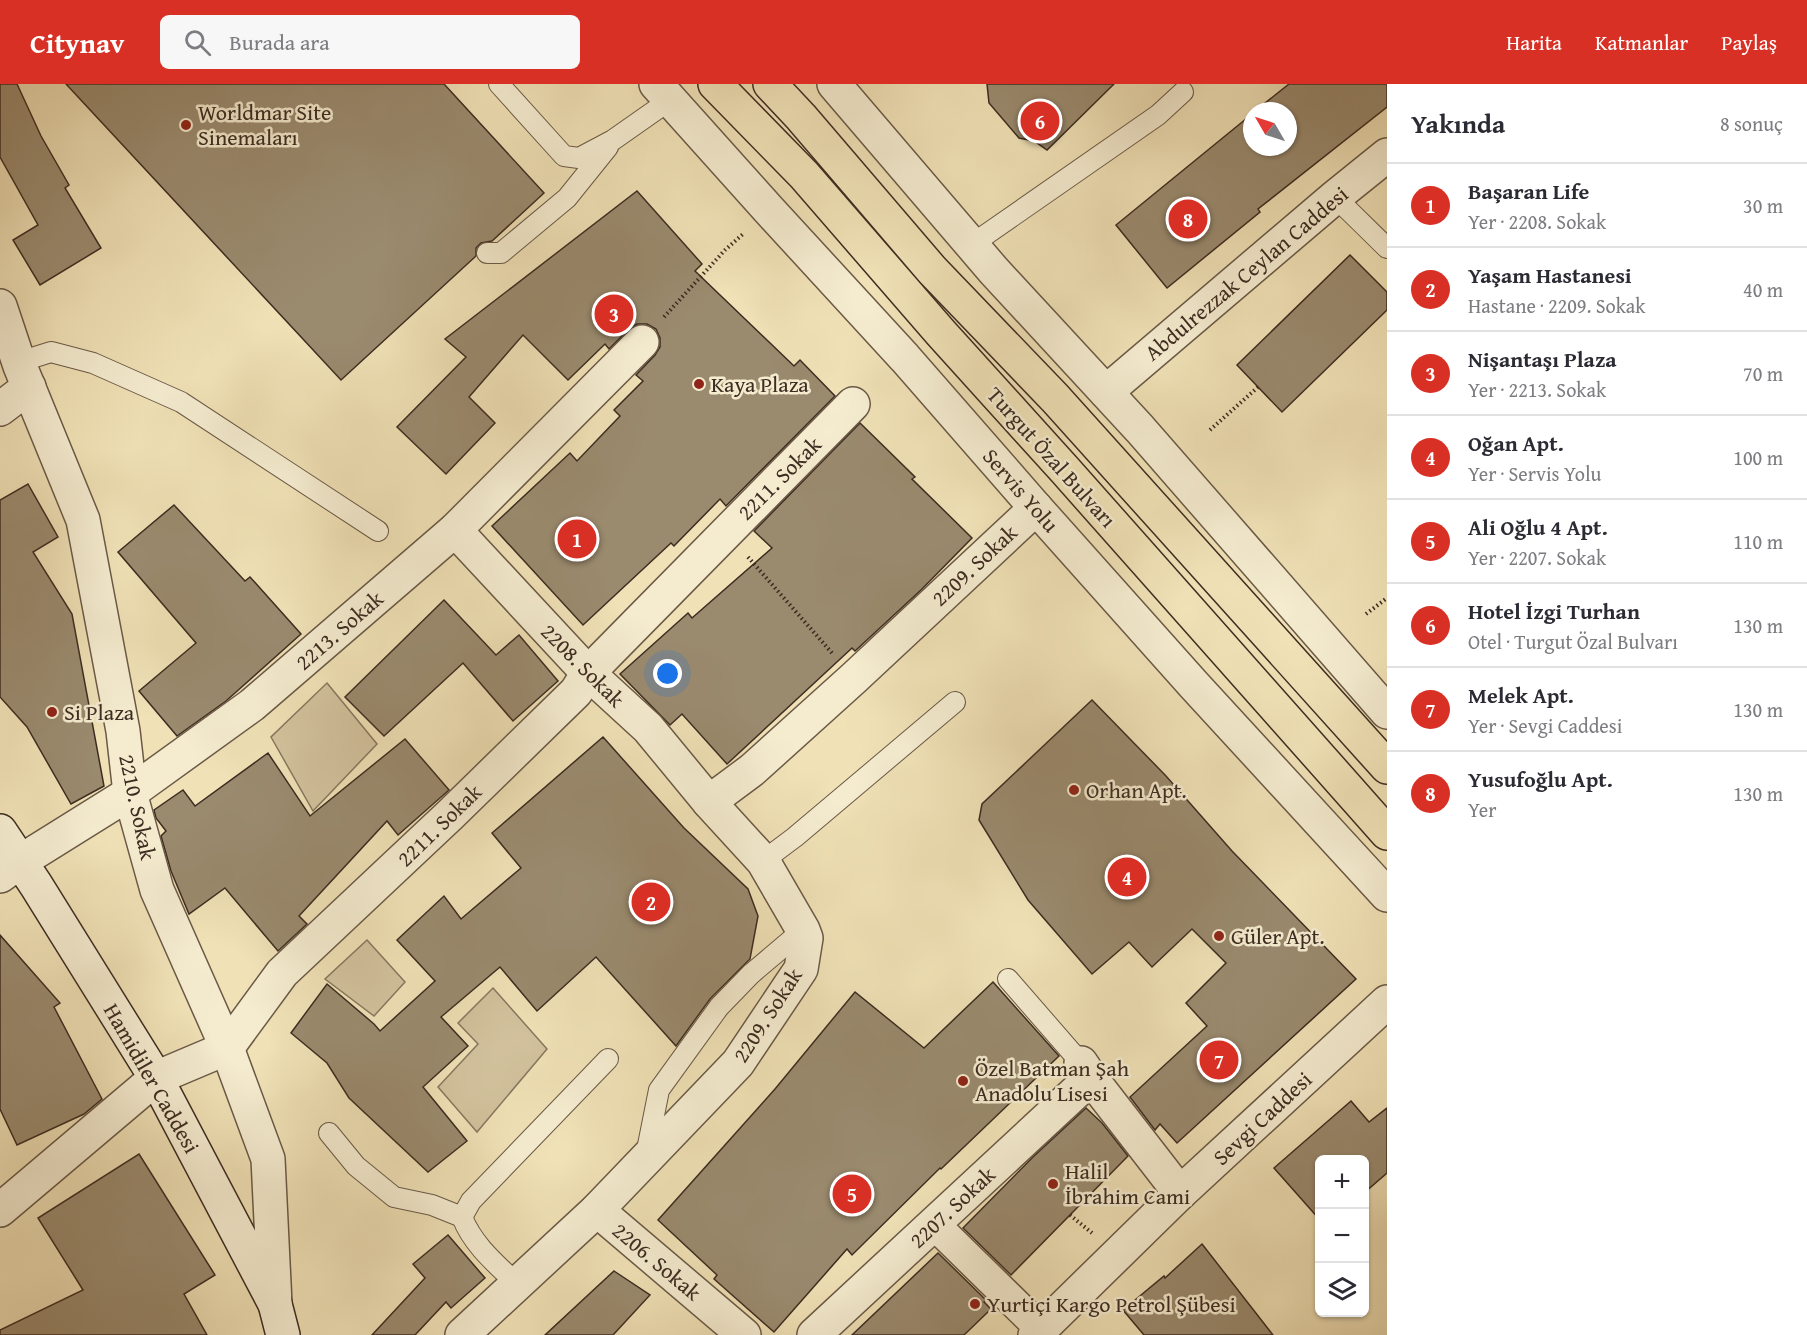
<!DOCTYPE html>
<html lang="tr">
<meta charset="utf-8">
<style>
:root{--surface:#fff;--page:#f7f7f7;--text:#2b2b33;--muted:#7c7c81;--line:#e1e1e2;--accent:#d93025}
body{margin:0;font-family:"Gentium Book Plus",serif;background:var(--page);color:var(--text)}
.controls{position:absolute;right:18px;bottom:18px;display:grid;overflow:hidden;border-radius:9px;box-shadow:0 2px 4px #0004}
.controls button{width:54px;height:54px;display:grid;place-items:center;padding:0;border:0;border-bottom:2px solid var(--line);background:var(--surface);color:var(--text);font:30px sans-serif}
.compass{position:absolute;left:1243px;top:18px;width:54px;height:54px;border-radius:50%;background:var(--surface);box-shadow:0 2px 4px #0004;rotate:309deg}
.you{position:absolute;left:668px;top:590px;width:21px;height:21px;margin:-15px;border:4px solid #fff;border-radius:50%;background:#1a73e8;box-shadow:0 0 0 9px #1a73e833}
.badge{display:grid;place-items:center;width:39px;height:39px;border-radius:50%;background:var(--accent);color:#fff;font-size:20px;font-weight:700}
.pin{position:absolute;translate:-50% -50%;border:3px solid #fff;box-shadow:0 2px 6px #0006}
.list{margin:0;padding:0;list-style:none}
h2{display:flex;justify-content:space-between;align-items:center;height:78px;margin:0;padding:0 24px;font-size:26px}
h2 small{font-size:20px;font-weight:400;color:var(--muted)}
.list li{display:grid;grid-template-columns:39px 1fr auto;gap:18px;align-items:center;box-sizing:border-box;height:84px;padding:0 24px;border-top:2px solid var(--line)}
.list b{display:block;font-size:22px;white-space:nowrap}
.list p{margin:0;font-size:20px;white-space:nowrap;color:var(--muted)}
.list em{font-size:20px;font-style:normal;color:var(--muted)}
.icon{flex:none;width:33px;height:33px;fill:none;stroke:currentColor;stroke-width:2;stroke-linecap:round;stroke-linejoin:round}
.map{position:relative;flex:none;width:1387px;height:1251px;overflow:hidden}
header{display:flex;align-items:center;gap:36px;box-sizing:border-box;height:84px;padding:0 30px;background:var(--accent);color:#fff}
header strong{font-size:28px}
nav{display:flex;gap:33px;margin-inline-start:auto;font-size:21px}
.search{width:420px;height:54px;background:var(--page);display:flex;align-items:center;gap:15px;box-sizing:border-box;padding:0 21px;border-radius:9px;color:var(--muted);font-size:22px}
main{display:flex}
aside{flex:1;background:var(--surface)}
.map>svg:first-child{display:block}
</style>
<header>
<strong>Citynav</strong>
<div class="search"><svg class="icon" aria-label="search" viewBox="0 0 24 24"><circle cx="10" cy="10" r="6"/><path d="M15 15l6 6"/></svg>Burada ara</div>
<nav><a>Harita</a><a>Katmanlar</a><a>Paylaş</a></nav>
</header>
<main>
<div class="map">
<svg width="1387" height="1251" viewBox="0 0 1387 1251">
<rect width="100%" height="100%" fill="#f0e1b6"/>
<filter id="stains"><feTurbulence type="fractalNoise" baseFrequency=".00333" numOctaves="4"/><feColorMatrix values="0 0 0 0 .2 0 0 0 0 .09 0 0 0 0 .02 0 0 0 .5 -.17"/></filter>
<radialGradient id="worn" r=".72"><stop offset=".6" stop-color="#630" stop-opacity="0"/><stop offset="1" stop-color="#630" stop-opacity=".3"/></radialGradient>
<!-- green -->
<g fill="#d2c29d" stroke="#88775f" stroke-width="1.5">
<polygon points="327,599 377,660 313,727 271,653"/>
<polygon points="367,856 405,898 374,932 325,895"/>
<polygon points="493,904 547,965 477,1048 438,1003 478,960 458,939"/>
</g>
<!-- building -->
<g fill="#9a8a6e" stroke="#3d2c21" stroke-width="1.5">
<polygon points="0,0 17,0 41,52 69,101 65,104 101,164 40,201 13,156 38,141 0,73"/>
<polygon points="66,0 444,0 544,109 492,157 481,159 476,164 476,172 341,296"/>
<polygon points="987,0 1114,0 1047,66 1034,57 1019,54 989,19"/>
<polygon points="1289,0 1387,0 1387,23 1258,125 1260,128 1167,204 1116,141 1252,30 1252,63 1288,63 1288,27 1255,27"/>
<polygon points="637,107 702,180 695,187 794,282 800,276 835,312 726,422 720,415 674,462 671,459 583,541 492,442 570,369 577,377 620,332 614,326 643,297 636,291 655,271 660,263 660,254 656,245 647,240 637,240 629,245 609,265 605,260 568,296 523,251 469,313 495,339 446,390 397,343 466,273 445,255"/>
<polygon points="1350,171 1387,208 1387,226 1282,328 1237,281"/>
<polygon points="860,339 915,393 912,395 972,454 922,505 855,567 852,564 727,680 682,630 670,641 620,590 688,529 692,534 772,464 754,447"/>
<polygon points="28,400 58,453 33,468 72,530 104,702 71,720 27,643 0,613 0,416"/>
<polygon points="174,421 245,497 250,493 301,550 226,617 177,652 139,607 196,559 118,468"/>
<polygon points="444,516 496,571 519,551 558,597 513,637 463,579 384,652 345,613"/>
<polygon points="1092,616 1166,692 1232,767 1356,895 1177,1059 1160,1040 1155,1046 1130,1013 1207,942 1186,919 1226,879 1192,845 1152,883 1129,858 1092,890 1028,816 979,736 982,720"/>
<polygon points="603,653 684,744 748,805 758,832 750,875 710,915 676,962 596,873 537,927 500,883 441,933 468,962 423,1003 467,1057 428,1088 349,1014 327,979 291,949 327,900 374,940 380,947 435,897 397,856 444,812 461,835 521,784 492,749"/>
<polygon points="405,655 449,706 398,751 387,737 299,832 307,840 278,867 225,804 189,830 171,787 161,752 166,747 156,734 154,726 183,706 195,722 268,669 310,732"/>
<polygon points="0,851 60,919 54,923 102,1015 84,1030 17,1061 0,1025"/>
<polygon points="993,898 1059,972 941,1085 940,1084 852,1171 847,1165 774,1248 714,1195 717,1191 658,1136 775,1005 855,908 924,964"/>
<polygon points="1351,1017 1369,1038 1387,1024 1387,1089 1365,1108 1365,1076 1320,1076 1320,1136 1274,1084"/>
<polygon points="1086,1024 1102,1039 1128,1072 1011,1191 963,1144 1033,1073"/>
<polygon points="139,1070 215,1191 184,1210 207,1251 0,1251 0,1246 83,1206 38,1134"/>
<polygon points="448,1151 485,1194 451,1224 446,1218 415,1251 372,1251 425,1194 413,1180"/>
<polygon points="1202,1160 1273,1251 1144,1251 1123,1226 1164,1192 1165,1194"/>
<polygon points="938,1169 986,1216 984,1218 991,1225 964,1251 852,1251"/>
<polygon points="614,1187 650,1211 613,1251 545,1251"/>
</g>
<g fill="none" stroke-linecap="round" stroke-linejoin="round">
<defs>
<g id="service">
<polyline points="499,0 564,72 579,74 613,56 670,16"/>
<polyline points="1335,113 1387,164"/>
<polyline points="971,161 1158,31 1183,8"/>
<polyline points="487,169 501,169 567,114 608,63"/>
<polyline points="19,278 51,268 93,279 181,318 378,447"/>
<polyline points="763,777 795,753 955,618"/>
<polyline points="1008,895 1081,979"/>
<polyline points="329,1049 356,1082 394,1113 432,1121 462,1133"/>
<polyline points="646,1071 659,1006 719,923 751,890 803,846"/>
<path d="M517,1200c-21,-20 -44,-39 -55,-67l9,-16 137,-142"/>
</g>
<polyline id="pedestrian" points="934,1140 1041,1245"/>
<g id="minor">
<polyline points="0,222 20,282 83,436 123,647 130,709 157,806 227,964 268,1075 275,1220"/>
<polyline points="0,325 29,303"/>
<polyline points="455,446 588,589 648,644 709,718"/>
<polyline points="0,792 21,777 130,709 252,621 455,446 642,258"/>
<polyline points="1081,979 1091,994 1180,1109"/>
<polyline points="0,1126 156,994 227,964 282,889 450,731 576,608 588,589 853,320"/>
<polyline points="597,1126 744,1251"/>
<polyline points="462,1251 597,1126 738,979 801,885 806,854 803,846 763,777 709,718 752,686 854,594 1036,424"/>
<polyline points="814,1251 1091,994"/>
</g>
<g id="tertiary">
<polyline points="656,0 769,126 905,274 1036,424 1194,601 1387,811"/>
<polyline points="834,0 994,187 1140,345 1387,628"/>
<polyline points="1106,308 1335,113 1387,71"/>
<polyline points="1035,1251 1180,1109 1387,918"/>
</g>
<polyline id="secondary" points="0,747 36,801 156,994 275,1220 283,1251"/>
<g id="primary">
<polyline points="715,0 804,91 941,249 1065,386 1387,749"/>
<polyline points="770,0 801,33 932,186 1055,314 1387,683"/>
</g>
</defs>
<!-- service casing -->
<use href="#service" stroke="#6a5946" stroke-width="22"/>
<!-- pedestrian casing -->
<use href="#pedestrian" stroke="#6a5946" stroke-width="33"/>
<!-- minor casing -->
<use href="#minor" stroke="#6a5946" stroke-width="36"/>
<!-- tertiary casing -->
<use href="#tertiary" stroke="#6a5946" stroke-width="36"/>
<!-- secondary casing -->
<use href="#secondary" stroke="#3d2c21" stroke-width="36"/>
<!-- primary casing -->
<use href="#primary" stroke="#3d2c21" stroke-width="36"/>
<!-- path -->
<g stroke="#3d2c21" stroke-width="4" stroke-dasharray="1.5 3" stroke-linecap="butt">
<polyline points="664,233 725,166 744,149"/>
<polyline points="1210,346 1258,303"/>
<polyline points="748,473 832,569"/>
<polyline points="1366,530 1387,514"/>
<polyline points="1070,1131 1092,1149"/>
</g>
<!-- service -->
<use href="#service" stroke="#f5ecd0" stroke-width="20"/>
<!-- pedestrian -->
<use href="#pedestrian" stroke="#f5ecd0" stroke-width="30"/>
<!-- minor -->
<use href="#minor" stroke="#f5ecd0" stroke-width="33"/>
<!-- tertiary -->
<use href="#tertiary" stroke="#f5ecd0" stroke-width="33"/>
<!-- secondary -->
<use href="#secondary" stroke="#f5ecd0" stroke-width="33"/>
<!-- primary -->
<use href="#primary" stroke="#f0e1b6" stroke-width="33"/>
</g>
<!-- markers -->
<g fill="#8f2418" stroke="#f5ecd0" stroke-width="2">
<circle cx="186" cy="41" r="6"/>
<circle cx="699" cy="300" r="6"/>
<circle cx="52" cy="628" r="6"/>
<circle cx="1074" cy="706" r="6"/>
<circle cx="1219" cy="852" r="6"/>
<circle cx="963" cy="997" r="6"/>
<circle cx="1053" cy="1100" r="6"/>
<circle cx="975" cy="1220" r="6"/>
</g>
<g text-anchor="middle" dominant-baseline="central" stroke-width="5" stroke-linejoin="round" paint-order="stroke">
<!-- poi labels -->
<g font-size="22" fill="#3d2c21" stroke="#f5ecd0" text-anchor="start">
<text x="198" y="28">Worldmar Site<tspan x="198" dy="25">Sinemaları</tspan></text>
<text x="711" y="300">Kaya Plaza</text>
<text x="64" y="628">Si Plaza</text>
<text x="1086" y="706">Orhan Apt.</text>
<text x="1231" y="852">Güler Apt.</text>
<text x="975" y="984">Özel Batman Şah<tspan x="975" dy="25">Anadolu Lisesi</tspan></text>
<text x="1065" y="1087">Halil<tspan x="1065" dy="25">İbrahim Cami</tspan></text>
<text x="987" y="1220">Yurtiçi Kargo Petrol Şübesi</text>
</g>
<!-- street labels -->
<g font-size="22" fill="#3d2c21" stroke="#f5ecd0">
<text transform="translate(1246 189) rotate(-40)">Abdulrezzak Ceylan Caddesi</text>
<text transform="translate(1052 373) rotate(48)">Turgut Özal Bulvarı</text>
<text transform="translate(779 394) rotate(-45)">2211. Sokak</text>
<text transform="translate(1021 406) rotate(49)">Servis Yolu</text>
<text transform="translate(974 481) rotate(-43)">2209. Sokak</text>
<text transform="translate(339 546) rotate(-41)">2213. Sokak</text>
<text transform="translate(583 581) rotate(45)">2208. Sokak</text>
<text transform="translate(138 723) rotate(78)">2210. Sokak</text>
<text transform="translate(439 741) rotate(-44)">2211. Sokak</text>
<text transform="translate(767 931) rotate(-57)">2209. Sokak</text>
<text transform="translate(152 994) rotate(60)">Hamidiler Caddesi</text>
<text transform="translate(1262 1034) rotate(-43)">Sevgi Caddesi</text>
<text transform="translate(952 1123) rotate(-43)">2207. Sokak</text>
<text transform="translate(657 1177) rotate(40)">2206. Sokak</text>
</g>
</g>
<rect width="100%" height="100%" filter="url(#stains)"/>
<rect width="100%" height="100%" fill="url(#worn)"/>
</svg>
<div class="controls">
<button>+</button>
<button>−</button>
<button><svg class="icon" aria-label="layers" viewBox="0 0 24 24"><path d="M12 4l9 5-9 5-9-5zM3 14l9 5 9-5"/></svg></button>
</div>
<svg class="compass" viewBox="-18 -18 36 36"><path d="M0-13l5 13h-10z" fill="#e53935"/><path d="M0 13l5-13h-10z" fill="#7c7c81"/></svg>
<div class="you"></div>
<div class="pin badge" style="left:577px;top:455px">1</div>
<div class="pin badge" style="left:651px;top:818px">2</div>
<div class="pin badge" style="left:614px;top:230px">3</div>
<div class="pin badge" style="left:1127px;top:793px">4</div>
<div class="pin badge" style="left:852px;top:1110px">5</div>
<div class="pin badge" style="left:1040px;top:37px">6</div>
<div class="pin badge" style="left:1219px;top:976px">7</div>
<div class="pin badge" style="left:1188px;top:135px">8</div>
</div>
<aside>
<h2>Yakında<small>8 sonuç</small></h2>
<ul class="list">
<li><span class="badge">1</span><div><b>Başaran Life</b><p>Yer · 2208. Sokak</p></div><em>30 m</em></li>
<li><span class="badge">2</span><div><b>Yaşam Hastanesi</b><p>Hastane · 2209. Sokak</p></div><em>40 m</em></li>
<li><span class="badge">3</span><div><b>Nişantaşı Plaza</b><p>Yer · 2213. Sokak</p></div><em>70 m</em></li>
<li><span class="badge">4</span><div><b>Oğan Apt.</b><p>Yer · Servis Yolu</p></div><em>100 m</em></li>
<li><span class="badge">5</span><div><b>Ali Oğlu 4 Apt.</b><p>Yer · 2207. Sokak</p></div><em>110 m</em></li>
<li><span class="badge">6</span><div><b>Hotel İzgi Turhan</b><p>Otel · Turgut Özal Bulvarı</p></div><em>130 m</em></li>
<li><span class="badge">7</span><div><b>Melek Apt.</b><p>Yer · Sevgi Caddesi</p></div><em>130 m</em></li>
<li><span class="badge">8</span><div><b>Yusufoğlu Apt.</b><p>Yer</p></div><em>130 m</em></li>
</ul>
</aside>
</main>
